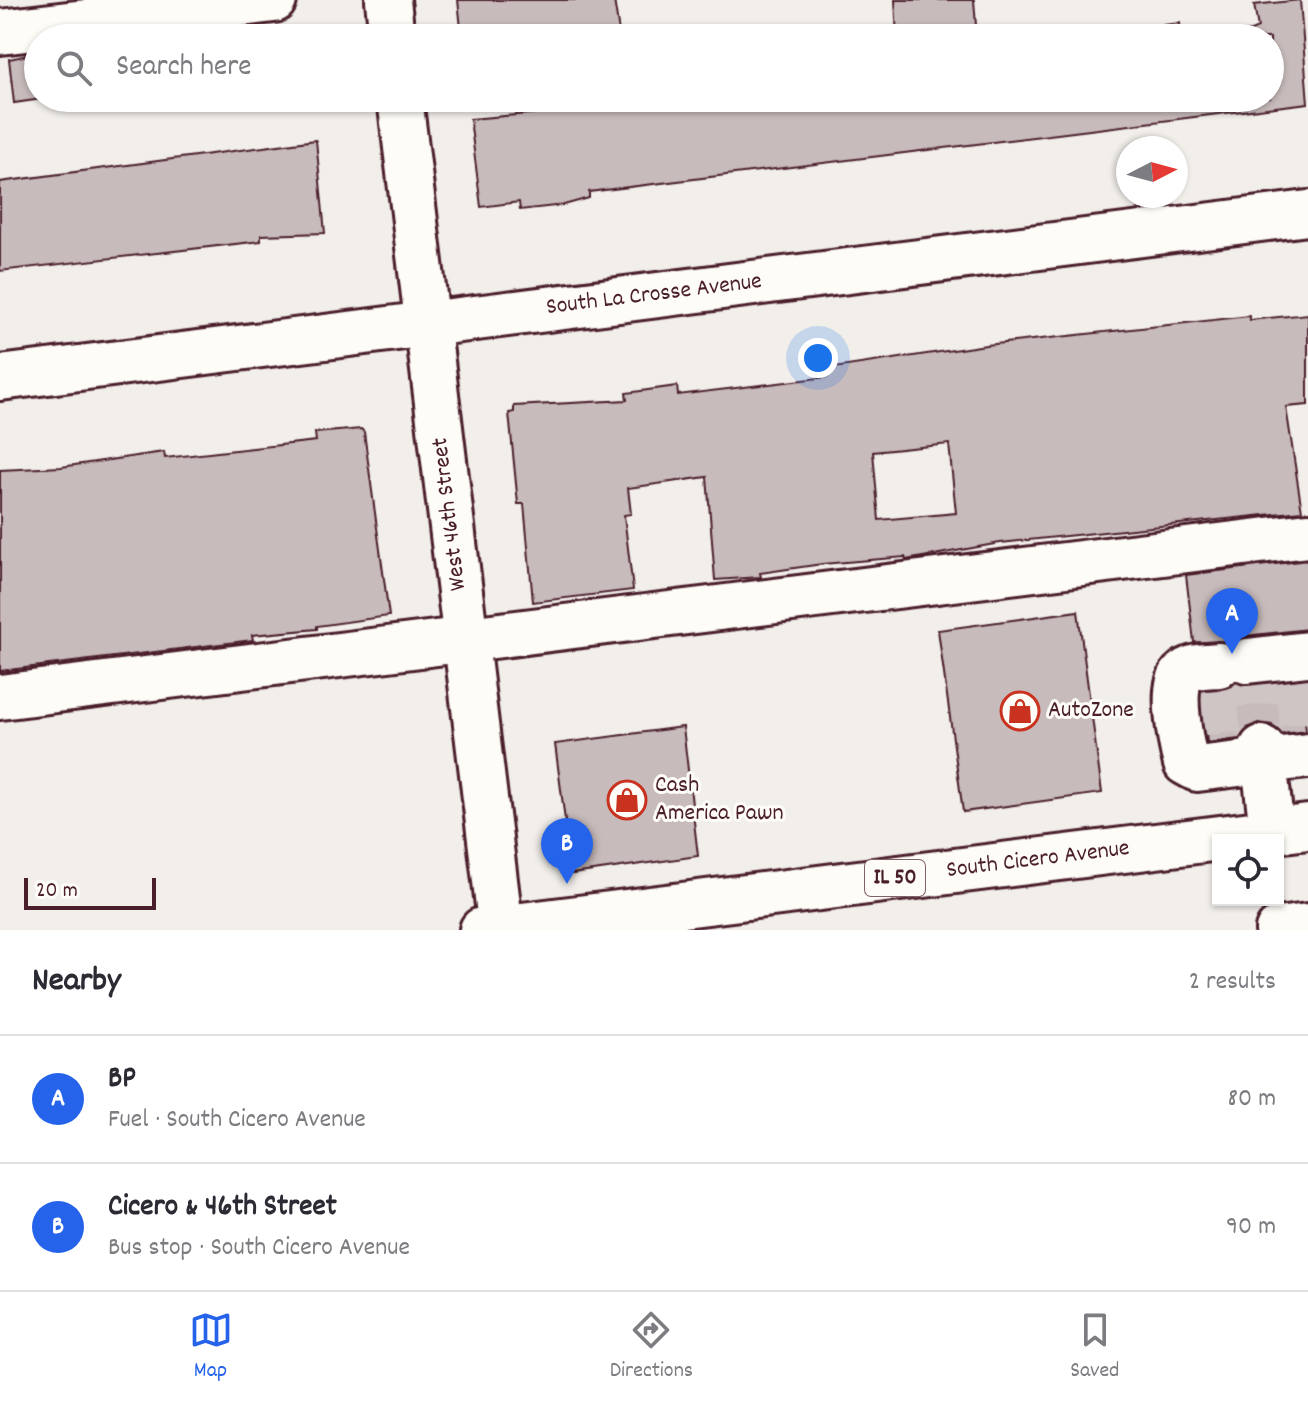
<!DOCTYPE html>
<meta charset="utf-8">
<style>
:root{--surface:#fff;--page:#f2f2f3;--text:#2b2b33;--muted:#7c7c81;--line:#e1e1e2;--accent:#2563eb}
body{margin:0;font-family:Dekko,sans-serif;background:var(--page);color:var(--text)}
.controls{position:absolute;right:24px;bottom:24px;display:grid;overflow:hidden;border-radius:0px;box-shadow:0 2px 6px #0004}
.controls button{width:72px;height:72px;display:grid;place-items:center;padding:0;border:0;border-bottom:2px solid var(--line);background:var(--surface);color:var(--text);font:40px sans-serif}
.compass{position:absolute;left:1116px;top:136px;width:72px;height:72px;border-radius:50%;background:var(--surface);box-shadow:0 2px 6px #0004;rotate:84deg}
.scale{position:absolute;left:24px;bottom:20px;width:132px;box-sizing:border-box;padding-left:8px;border:4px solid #4a1f2b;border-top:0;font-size:22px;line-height:28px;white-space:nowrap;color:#4a1f2b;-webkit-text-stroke:6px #fdfcf7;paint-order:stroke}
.you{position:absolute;left:818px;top:358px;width:28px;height:28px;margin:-20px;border:6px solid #fff;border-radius:50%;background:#1a73e8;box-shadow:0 0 0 12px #1a73e833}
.badge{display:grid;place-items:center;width:52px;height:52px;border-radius:50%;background:var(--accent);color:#fff;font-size:26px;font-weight:700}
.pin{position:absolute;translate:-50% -66px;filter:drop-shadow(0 2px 4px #0008)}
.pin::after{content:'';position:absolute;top:42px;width:28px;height:24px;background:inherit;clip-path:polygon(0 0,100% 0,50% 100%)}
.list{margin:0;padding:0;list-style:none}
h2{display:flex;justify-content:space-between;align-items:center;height:104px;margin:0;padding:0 32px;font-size:34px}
h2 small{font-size:26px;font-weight:400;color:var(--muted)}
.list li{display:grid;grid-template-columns:52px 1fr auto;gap:24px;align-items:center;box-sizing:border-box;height:128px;padding:0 32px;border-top:2px solid var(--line)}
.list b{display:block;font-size:30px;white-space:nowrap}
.list p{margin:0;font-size:26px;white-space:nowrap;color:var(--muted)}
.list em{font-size:26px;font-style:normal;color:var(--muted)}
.icon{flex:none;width:44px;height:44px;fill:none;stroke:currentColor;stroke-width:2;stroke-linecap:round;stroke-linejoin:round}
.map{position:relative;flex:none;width:1308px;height:930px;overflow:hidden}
.search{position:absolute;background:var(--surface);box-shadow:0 2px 6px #0004;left:24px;right:24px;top:24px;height:88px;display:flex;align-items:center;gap:20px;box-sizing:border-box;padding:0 28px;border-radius:44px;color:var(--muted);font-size:30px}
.sheet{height:360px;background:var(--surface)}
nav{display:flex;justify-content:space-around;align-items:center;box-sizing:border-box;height:112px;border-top:2px solid var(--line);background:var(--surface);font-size:22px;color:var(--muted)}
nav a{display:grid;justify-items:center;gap:4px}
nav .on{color:var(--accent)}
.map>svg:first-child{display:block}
</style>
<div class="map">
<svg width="1308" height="930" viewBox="0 0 1308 930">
<rect width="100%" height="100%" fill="#f2efeb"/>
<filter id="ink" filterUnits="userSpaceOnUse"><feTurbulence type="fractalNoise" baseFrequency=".0125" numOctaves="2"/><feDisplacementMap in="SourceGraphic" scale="16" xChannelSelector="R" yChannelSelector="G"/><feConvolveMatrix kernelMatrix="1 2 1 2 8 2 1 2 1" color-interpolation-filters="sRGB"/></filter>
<g filter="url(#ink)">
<!-- building -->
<g fill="#c8bbbb" stroke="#4a1f2b" stroke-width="2" fill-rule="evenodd">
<polygon points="458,0 614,0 619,32 577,38 462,38"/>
<polygon points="895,0 974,0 977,38 897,38"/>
<polygon points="1300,0 1308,103 589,192 589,198 564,205 520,210 519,202 481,207 470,119 652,103 652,98 1270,98 1270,38 1190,38 1251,31 1258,28 1254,5"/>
<polygon points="1180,23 1181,38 1030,38 1110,27 1111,31"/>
<polygon points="38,53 38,98 49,98 14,103 9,59"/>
<polygon points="316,140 325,233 261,235 261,241 0,271 0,182"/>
<path d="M1308,314v91l-22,2 16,104 -302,32 -94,17 -1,-3 -83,7 -62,9 1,4 -46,3 -8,-103 -79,11 3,26 -7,1 9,75 -100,12 -9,-98h-6l-9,-91 5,-1v-6l113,-6 -1,-7 51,-7 1,9 150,-18 -1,-8 159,-24 263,-29 1,4zM949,444l7,69 -77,7 -6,-68z"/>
<polygon points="361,429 364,432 389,616 317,626 317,629 252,635 253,640 0,671 0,470 61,467 164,452 165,458 262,447 316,441 315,433"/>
<polygon points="1308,560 1308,629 1244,636 1230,643 1194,642 1186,575"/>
<polygon points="1078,611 1102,793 963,812 938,630"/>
<polygon points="1301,680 1306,731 1282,734 1272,725 1259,723 1247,728 1239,739 1207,743 1202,692 1221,690 1236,683 1250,686"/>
<polygon points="683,727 698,856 572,874 555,744"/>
</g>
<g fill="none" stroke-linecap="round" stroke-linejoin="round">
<!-- minor-tunnel -->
<g stroke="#d0c5c5" stroke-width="44" stroke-dasharray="44 22" stroke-linecap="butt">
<polyline points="1253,661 1262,748"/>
<polyline points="1297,680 1304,742"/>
<polyline points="1214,690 1221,753"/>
</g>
<defs>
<g id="minor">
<polyline points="388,0 392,38"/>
<polyline points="0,32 274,0"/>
<polyline points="400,98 501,930"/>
<polyline points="0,378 1308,213"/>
<polyline points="1247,661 1308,654"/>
<path d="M1219,665c-12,1 -28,0 -37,10 -12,13 -1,70 4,88l11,6 67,-8 -2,-13"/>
<polyline points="0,697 1308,535"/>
<polyline points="1272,831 1264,761 1308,756"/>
</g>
<g id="major">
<polyline points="482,930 1308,827"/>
<polyline points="1278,930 1308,926"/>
</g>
</defs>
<!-- minor casing -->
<use href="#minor" stroke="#4a1f2b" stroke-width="50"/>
<!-- major casing -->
<use href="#major" stroke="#4a1f2b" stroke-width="50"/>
<!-- minor -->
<use href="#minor" stroke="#fdfcf7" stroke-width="44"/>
<!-- major -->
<use href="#major" stroke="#fdfcf7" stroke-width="44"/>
</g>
</g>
<!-- icons -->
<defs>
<symbol id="shop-ring" viewBox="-11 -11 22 22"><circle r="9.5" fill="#fdfcf7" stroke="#c8321e" stroke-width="1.5"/><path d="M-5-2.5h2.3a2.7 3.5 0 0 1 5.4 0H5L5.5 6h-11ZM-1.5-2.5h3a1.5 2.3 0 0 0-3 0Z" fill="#c8321e"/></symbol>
</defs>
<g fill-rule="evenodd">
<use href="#shop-ring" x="998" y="689" width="44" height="44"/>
<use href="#shop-ring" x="605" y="778" width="44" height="44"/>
</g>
<g text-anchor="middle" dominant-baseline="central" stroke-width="6" stroke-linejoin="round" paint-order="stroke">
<!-- shield labels -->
<rect fill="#fdfcf7" stroke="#806168" stroke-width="2" x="865" y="860" width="60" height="36" rx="6"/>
<g font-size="22" font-weight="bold" fill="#4a1f2b">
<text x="895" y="878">IL 50</text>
</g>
<!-- street labels -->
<g font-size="24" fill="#4a1f2b" stroke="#fdfcf7">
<text transform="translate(654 295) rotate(-7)">South La Crosse Avenue</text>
<text transform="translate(450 514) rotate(-97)">West 46th Street</text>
<text transform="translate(1038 860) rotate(-7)">South Cicero Avenue</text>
</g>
<!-- poi labels -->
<g font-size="24" fill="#4a1f2b" stroke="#fdfcf7" text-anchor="start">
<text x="1048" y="711">AutoZone</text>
<text x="655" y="786">Cash<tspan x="655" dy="28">America Pawn</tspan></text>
</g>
</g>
</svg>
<div class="controls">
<button><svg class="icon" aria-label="locate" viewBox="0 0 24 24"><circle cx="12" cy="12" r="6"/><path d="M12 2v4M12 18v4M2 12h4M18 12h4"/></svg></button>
</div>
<svg class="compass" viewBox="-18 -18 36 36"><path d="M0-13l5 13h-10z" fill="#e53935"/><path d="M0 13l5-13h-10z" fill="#7c7c81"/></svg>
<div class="scale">20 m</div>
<div class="you"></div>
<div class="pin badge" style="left:1232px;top:654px">A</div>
<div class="pin badge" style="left:567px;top:884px">B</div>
<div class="search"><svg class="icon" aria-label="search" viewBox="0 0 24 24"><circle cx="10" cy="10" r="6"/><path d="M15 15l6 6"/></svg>Search here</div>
</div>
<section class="sheet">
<h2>Nearby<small>2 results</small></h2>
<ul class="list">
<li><span class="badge">A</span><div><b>BP</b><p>Fuel · South Cicero Avenue</p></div><em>80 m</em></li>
<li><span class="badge">B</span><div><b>Cicero &amp; 46th Street</b><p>Bus stop · South Cicero Avenue</p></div><em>90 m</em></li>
</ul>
</section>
<nav>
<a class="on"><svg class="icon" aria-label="map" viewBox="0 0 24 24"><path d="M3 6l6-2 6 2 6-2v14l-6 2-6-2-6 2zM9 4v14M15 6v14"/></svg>Map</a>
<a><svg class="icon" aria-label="directions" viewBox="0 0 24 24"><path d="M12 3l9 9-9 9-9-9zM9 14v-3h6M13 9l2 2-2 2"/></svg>Directions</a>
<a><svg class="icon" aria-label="saved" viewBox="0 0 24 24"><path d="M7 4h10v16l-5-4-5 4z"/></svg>Saved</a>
</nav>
